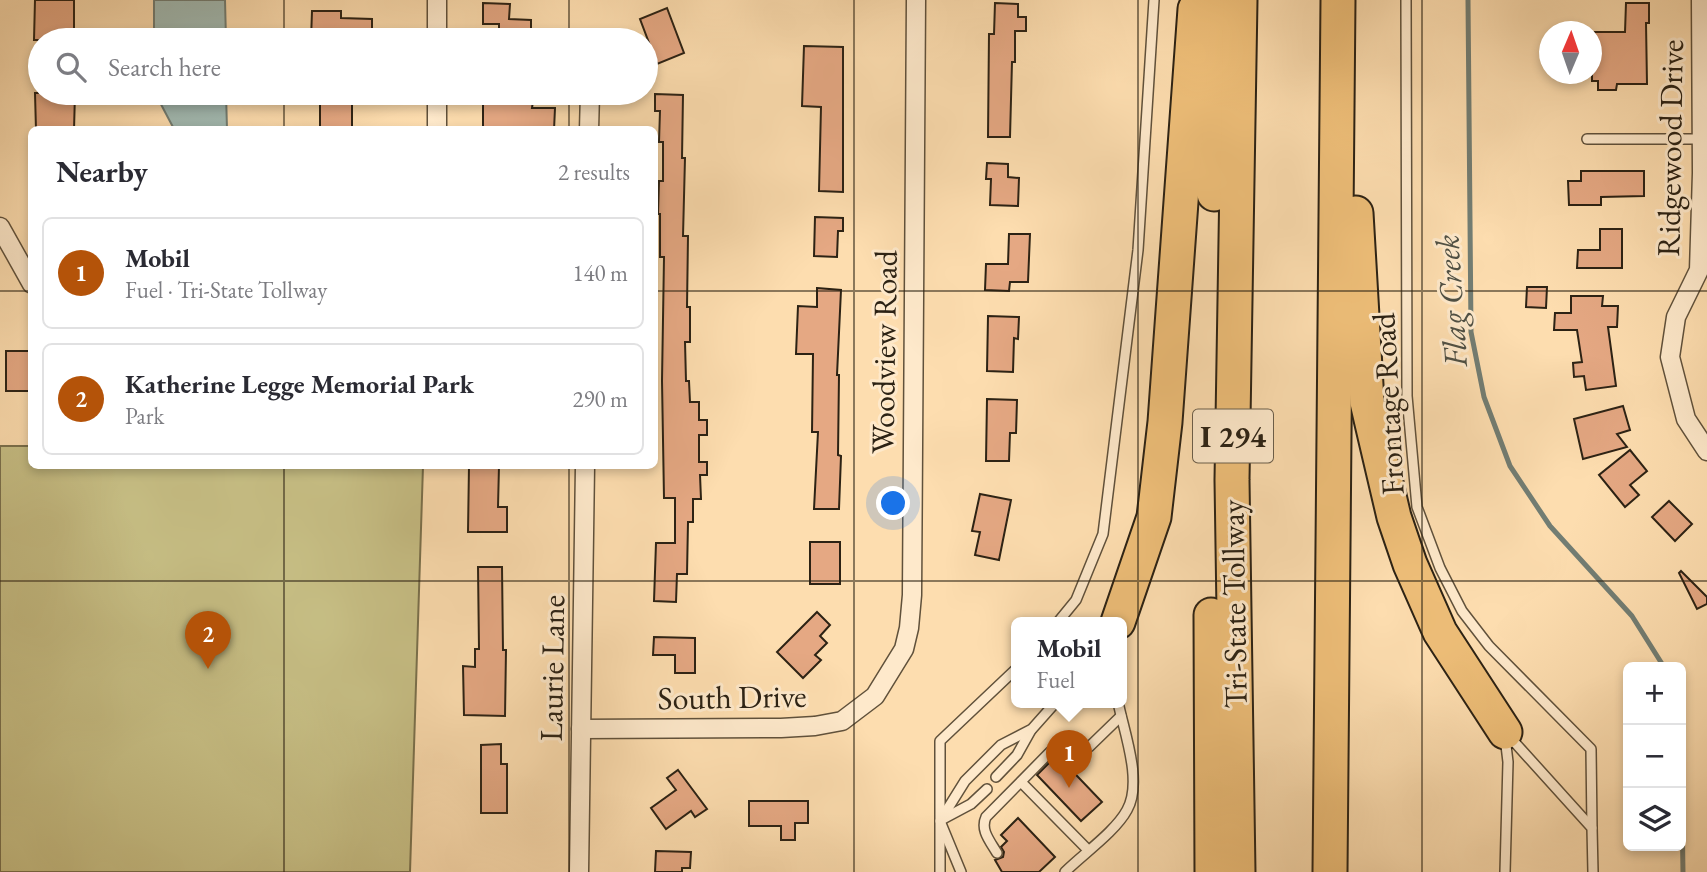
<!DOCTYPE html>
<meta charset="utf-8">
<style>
:root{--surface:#fff;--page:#f2f2f3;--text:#2b2b33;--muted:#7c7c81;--line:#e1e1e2;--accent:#b45309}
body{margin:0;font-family:"EB Garamond",serif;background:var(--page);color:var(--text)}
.controls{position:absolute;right:21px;bottom:21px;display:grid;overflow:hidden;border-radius:10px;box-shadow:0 4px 10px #0003}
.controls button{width:63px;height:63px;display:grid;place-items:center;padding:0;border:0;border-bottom:2px solid var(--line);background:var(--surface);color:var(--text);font:35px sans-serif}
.compass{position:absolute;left:1539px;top:21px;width:63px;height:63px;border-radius:50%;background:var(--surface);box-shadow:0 4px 10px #0003;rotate:2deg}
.you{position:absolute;left:894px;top:504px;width:24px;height:24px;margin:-18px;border:5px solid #fff;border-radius:50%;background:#1a73e8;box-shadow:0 0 0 10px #1a73e833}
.badge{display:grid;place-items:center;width:46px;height:46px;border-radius:50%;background:var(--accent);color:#fff;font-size:23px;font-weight:700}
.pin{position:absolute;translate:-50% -58px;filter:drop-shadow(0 2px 4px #0008)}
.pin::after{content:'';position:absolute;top:37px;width:24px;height:21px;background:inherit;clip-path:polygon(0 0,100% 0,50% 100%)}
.popup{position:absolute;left:1011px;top:617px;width:116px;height:91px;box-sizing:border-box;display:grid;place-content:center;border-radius:10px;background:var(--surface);filter:drop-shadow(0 2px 5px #0005);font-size:23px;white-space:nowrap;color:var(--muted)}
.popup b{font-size:26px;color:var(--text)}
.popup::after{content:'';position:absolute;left:50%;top:100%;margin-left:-14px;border:14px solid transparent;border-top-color:var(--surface)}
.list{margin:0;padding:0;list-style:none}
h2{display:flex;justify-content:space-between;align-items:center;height:91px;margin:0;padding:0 28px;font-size:30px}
h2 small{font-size:23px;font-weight:400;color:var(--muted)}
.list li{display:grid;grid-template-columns:46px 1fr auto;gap:21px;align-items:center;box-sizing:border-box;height:112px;margin:0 14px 14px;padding:0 14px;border:2px solid var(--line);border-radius:10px}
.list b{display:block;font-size:26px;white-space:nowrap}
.list p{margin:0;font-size:23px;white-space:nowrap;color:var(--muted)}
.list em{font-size:23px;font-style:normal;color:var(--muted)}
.icon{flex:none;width:38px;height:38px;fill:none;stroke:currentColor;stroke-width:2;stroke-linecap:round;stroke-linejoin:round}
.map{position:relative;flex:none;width:1707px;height:872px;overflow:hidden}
.search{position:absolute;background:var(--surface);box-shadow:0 4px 10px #0003;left:28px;top:28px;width:630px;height:77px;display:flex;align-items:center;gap:18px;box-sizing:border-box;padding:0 24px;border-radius:38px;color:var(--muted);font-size:26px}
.panel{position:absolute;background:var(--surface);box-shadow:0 4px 10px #0003;left:28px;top:126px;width:630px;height:343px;border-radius:10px}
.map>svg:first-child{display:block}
</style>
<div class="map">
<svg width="1707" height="872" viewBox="0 0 1707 872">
<rect width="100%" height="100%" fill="#fdddaf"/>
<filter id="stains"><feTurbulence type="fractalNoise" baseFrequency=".00286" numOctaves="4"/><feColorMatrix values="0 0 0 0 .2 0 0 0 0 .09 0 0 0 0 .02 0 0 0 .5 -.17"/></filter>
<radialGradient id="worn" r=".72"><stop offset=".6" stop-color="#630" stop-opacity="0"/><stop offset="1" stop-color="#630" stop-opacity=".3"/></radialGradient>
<!-- green -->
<polygon fill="#c7bf85" stroke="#7a704c" stroke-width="2" points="0,446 31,446 32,466 423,466 410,872 0,872"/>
<!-- water -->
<g fill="#a1bab3" stroke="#727d73" stroke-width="2">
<polygon points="154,0 225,0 226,40 154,40"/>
<polygon points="155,93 226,93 227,129 174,129"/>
</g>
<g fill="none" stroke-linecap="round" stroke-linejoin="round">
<!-- stream -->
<g stroke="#727d73" stroke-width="5">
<polyline points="1468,0 1471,332 1484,397 1510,466 1550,526 1632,616 1664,667"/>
<polyline points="1681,739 1683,872"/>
</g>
</g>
<!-- building -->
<g fill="#e5a883" stroke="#2c2214" stroke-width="2">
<polygon points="35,0 74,0 74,40 34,40"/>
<polygon points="483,3 510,4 509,19 531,20 531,40 499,40 499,24 483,24"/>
<polygon points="995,3 1018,4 1018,17 1026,17 1026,31 1015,31 1015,62 1012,62 1010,137 988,137 989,34 994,34"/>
<polygon points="1626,3 1649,3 1649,23 1646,23 1647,84 1617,84 1616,90 1598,90 1598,81 1592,81 1592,32 1625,32"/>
<polygon points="667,8 684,53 657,64 640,19"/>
<polygon points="312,11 341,11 341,18 372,19 372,40 311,40"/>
<polygon points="804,46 843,47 843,192 819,191 821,107 802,106"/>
<polygon points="35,93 75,93 74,130 36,130"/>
<rect x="320" y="93" width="32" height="37"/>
<polygon points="655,94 683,95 682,158 685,158 683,236 688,236 687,307 690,307 690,342 685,342 686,381 689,381 690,402 699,402 699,420 707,420 707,435 699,435 699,462 707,462 707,475 700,475 701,499 693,499 693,522 688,522 687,574 677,574 676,602 654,601 656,543 675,543 675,498 664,498 662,381 664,257 660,257 660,214 658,214 659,181 663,181 663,142 659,142 660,111 655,111"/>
<polygon points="483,100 533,101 532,108 555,108 554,130 483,130"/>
<polygon points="987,163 1008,164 1008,177 1019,178 1018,206 990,205 991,179 986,179"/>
<polygon points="1581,171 1644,171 1644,196 1601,197 1601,205 1569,205 1568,181 1581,181"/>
<polygon points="815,217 843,218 843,231 838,231 837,257 814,256"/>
<polygon points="1600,229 1622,229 1622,268 1577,268 1578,250 1600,250"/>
<polygon points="1009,234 1030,234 1028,282 1010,282 1009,291 985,290 986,264 1008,264"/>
<polygon points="1527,287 1547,287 1546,308 1526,307"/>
<polygon points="817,288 841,290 837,375 839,375 838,455 841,456 839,509 814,509 818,432 812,432 813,354 796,354 798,306 817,307"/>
<polygon points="1571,296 1603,296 1602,306 1618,306 1617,327 1608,327 1616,386 1586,390 1584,376 1574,377 1573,363 1582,362 1577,330 1554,330 1555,313 1571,313"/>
<polygon points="988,316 1019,317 1018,339 1014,338 1013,372 987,371"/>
<rect x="6" y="351" width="26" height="40"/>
<polygon points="987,399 1017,400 1016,433 1010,433 1009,461 986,461"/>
<polygon points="1623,406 1630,430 1617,434 1627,447 1583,459 1574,419"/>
<polygon points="1630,450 1647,471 1630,485 1639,495 1625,507 1599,475"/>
<polygon points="469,466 499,466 498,507 507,507 507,532 468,532"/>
<polygon points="980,494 1011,500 999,560 975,555 980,532 972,531"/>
<polygon points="1669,501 1692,524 1675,541 1652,517"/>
<rect x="810" y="542" width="30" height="42"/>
<polygon points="478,567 502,567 503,650 506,650 505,716 464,715 463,666 475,667 475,649 479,649"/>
<polygon points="1681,571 1707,597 1707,604 1697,609 1679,573"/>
<polygon points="817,612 830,625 820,636 827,643 815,655 821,660 803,678 777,652"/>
<polygon points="654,637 695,638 695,673 675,673 675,655 653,655"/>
<polygon points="501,744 501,764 507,764 507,813 481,813 481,745"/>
<polygon points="1057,755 1102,802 1081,821 1037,775"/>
<polygon points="678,770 707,809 695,817 691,811 666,829 651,808 676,790 667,778"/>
<polygon points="749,801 808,801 808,823 795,823 795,840 781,840 781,826 749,826"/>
<polygon points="1018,818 1055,857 1039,872 1002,872 995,860 1003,857 1004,852 1001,847 1007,841 1001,835"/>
<polygon points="656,851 691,852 690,868 682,868 682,872 655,872"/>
</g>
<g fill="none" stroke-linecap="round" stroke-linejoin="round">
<defs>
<g id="service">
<polyline points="1406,0 1407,396 1417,507 1440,568 1462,611 1489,646 1591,749 1592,828"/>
<polyline points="1587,139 1702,139"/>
<polyline points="1058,622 1076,600 1103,534 1138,250 1154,0"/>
<polyline points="1508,735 1592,828 1593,872"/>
<polyline points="996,777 1017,755 1031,730"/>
<polyline points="1021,782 1088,850"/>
<polyline points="941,820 971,804 987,789"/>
<path d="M997,853c-7,-12 -17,-23 -11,-36l69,-70h34l32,-31"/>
<polyline points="940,872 940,821 965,781 1001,745 1032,729 1056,702"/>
<polyline points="961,872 940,821 940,741 1016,669"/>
<path d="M1065,872c18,-18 50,-40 62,-62 16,-28 -3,-78 -9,-108"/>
<polyline points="1505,872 1508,762 1505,737"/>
</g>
<g id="minor">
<polyline points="1701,0 1702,173 1699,270 1676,317 1670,357 1686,419 1707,451"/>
<polyline points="437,40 437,0"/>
<polyline points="437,130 437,93"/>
<polyline points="589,130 590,93"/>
<polyline points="0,227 32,284"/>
<polyline points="581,729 781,728 815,726 842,721 875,696 904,649 909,628 912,595 916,0"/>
<polyline points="579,872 585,466"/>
</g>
<g id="motorway">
<polyline points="1214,194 1215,0"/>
<polyline points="1356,213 1367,402 1394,517 1410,564 1440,632 1505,732"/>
<polyline points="1211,615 1212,872"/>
<polyline points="1118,622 1154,517 1165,422 1195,9"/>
<polyline points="1238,872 1232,480 1240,0"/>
<polyline points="1330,872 1338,0"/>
</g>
</defs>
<!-- service casing -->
<use href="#service" stroke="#60513b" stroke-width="12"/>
<!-- minor casing -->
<use href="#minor" stroke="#60513b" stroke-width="21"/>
<!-- motorway casing -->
<use href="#motorway" stroke="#2c2214" stroke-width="37"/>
<!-- service -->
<use href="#service" stroke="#fee9cb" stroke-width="9"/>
<!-- minor -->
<use href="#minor" stroke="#fee9cb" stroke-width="18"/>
<!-- motorway -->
<use href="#motorway" stroke="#eebe78" stroke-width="33"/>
</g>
<!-- grid -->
<path fill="none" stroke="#2c2214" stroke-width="2" stroke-opacity="0.55" d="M284,0v40M569,0v40M854,0v872M1138,0v872M1422,0v872M284,93v37M569,93v37M0,291h32M654,291h1053M284,466v406M569,466v406M0,581h1707"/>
<g text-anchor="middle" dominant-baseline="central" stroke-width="6" stroke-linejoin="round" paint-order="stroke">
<!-- shield labels -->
<rect fill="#fee9cb" stroke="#6b5e4b" stroke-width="2" x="1193" y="409.5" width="80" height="53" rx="5"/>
<g font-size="30" font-weight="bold" fill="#2c2214">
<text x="1233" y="436">I 294</text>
</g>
<!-- street labels -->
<g font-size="32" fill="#2c2214" stroke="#fee9cb">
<text transform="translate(1670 148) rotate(-89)">Ridgewood Drive</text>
<text transform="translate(884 352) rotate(-89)">Woodview Road</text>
<text transform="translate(1388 404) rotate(-93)">Frontage Road</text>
<text transform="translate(1234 604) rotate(-91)">Tri-State Tollway</text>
<text transform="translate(552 668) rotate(-89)">Laurie Lane</text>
<text transform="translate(732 697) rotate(-1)">South Drive</text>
</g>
<!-- water labels -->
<g font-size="33" font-style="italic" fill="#4f5044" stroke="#fee9cb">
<text transform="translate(1451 301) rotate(-94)">Flag Creek</text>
</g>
</g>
<rect width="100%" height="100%" filter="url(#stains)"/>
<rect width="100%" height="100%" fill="url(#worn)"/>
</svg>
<div class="controls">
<button>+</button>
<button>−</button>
<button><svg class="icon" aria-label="layers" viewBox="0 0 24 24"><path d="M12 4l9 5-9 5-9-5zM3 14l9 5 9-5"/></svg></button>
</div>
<svg class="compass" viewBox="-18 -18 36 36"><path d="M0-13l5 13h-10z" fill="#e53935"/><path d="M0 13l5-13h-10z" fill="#7c7c81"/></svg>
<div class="you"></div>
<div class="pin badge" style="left:1069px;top:788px">1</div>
<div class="popup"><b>Mobil</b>Fuel</div>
<div class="pin badge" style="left:208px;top:669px">2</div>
<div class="search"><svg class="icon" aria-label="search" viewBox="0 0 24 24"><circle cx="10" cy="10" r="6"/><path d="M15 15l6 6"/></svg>Search here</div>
<section class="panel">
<h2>Nearby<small>2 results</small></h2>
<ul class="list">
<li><span class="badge">1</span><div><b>Mobil</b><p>Fuel · Tri-State Tollway</p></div><em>140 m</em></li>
<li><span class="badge">2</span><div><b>Katherine Legge Memorial Park</b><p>Park</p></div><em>290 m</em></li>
</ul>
</section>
</div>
